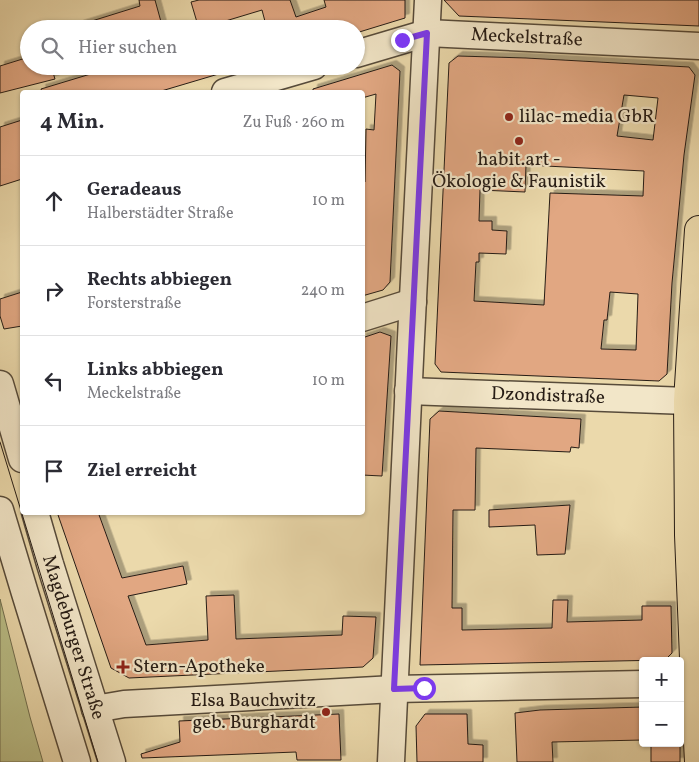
<!DOCTYPE html>
<html lang="de">
<meta charset="utf-8">
<style>
:root{--surface:#fff;--page:#f7f7f7;--text:#2b2b33;--muted:#7c7c81;--line:#e1e1e2}
body{margin:0;font-family:Vollkorn,serif;background:var(--page);color:var(--text)}
.controls{position:absolute;right:15px;bottom:15px;display:grid;overflow:hidden;border-radius:5px;box-shadow:0 1px 4px #0004}
.controls button{width:45px;height:45px;display:grid;place-items:center;padding:0;border:0;border-bottom:1px solid var(--line);background:var(--surface);color:var(--text);font:25px sans-serif}
.stop{position:absolute;width:15px;height:15px;margin:-11px;border:4px solid #7c3aed;border-radius:50%;background:#fff}
.stop.end{background:#7c3aed;border-color:#fff;box-shadow:0 1px 5px #0008}
.list{margin:0;padding:0;list-style:none}
h2{display:flex;justify-content:space-between;align-items:center;height:65px;margin:0;padding:0 20px;font-size:21px}
h2 small{font-size:16px;font-weight:400;color:var(--muted)}
.list li{display:grid;grid-template-columns:32px 1fr auto;gap:15px;align-items:center;box-sizing:border-box;height:90px;padding:0 20px;border-top:1px solid var(--line)}
.list b{display:block;font-size:19px;white-space:nowrap}
.list p{margin:0;font-size:16px;white-space:nowrap;color:var(--muted)}
.list em{font-size:16px;font-style:normal;color:var(--muted)}
.icon{flex:none;width:28px;height:28px;fill:none;stroke:currentColor;stroke-width:2;stroke-linecap:round;stroke-linejoin:round}
.map{position:relative;flex:none;width:699px;height:762px;overflow:hidden}
.search{position:absolute;background:var(--surface);box-shadow:0 1px 4px #0004;left:20px;top:20px;width:345px;height:55px;display:flex;align-items:center;gap:12px;box-sizing:border-box;padding:0 18px;border-radius:28px;color:var(--muted);font-size:19px}
.panel{position:absolute;background:var(--surface);box-shadow:0 1px 4px #0004;left:20px;top:90px;width:345px;height:425px;border-radius:5px}
.map>svg:first-child{display:block}
</style>
<div class="map">
<svg width="699" height="762" viewBox="0 0 699 762">
<defs>
<filter id="shadow"><feDropShadow dx="4.5" dy="-4.5" stdDeviation="0" flood-color="#0004"/></filter>
</defs>
<rect width="100%" height="100%" fill="#ebd9ab"/>
<filter id="stains"><feTurbulence type="fractalNoise" baseFrequency=".004" numOctaves="4"/><feColorMatrix values="0 0 0 0 .2 0 0 0 0 .09 0 0 0 0 .02 0 0 0 .5 -.17"/></filter>
<radialGradient id="worn" r=".72"><stop offset=".6" stop-color="#630" stop-opacity="0"/><stop offset="1" stop-color="#630" stop-opacity=".3"/></radialGradient>
<!-- green -->
<polygon fill="#babe87" stroke="#706d4e" points="0,599 30,717 43,762 0,762"/>
<!-- building -->
<g fill="#e1a782" stroke="#261c15" fill-rule="evenodd" filter="url(#shadow)">
<polygon points="139,0 155,0 163,29 147,29 145,24 130,29 79,29 79,25 140,6"/>
<polygon points="199,0 290,0 296,17 326,7 324,0 405,0 405,18 356,33 356,29 267,29 262,10 199,29 191,2"/>
<polygon points="444,0 699,0 699,26 459,16"/>
<path d="M458,56l68,2 163,9 6,8 -11,80 -4,43 -8,85 -5,91 -8,7 -218,-9 -6,-8 14,-301zM624,95l34,3 -5,42 -36,-4zM526,165l118,6 -1,25 -93,-3 -6,112 -70,-4 2,-39h3v-9l27,1 1,-23 -15,-1v-9h-13l1,-31 45,2zM610,292l28,2 -2,56 -35,-1 3,-29h3z"/>
<polygon points="29,57 29,66 51,66 55,79 0,93 0,66"/>
<polygon points="392,65 400,71 390,282 383,290 362,296 362,182 365,182 366,129 374,130 376,94 362,98 362,92 313,92 313,89"/>
<polygon points="117,66 232,66 232,70 158,92 42,92 41,89"/>
<polygon points="22,120 22,179 0,186 0,127"/>
<polygon points="22,292 22,326 4,329 0,316 0,299"/>
<polygon points="380,332 391,336 382,476 362,475 362,338"/>
<polygon points="439,411 581,419 579,448 571,447 570,452 476,448 475,510 453,510 452,608 462,608 462,630 552,628 553,600 568,600 567,622 642,620 642,606 671,606 672,653 665,660 420,665 430,419"/>
<polygon points="570,505 565,554 537,555 535,525 489,527 489,510"/>
<polygon points="57,512 98,512 122,578 183,566 187,584 128,596 146,645 208,640 206,596 234,595 236,639 342,635 343,616 376,617 373,658 363,667 129,678 111,668"/>
<polygon points="643,707 643,740 552,742 553,762 517,762 515,713 540,710"/>
<polygon points="339,714 341,760 297,760 296,752 142,758 141,754 180,742 179,721"/>
<polygon points="425,714 467,714 468,744 483,745 483,762 417,762 416,726"/>
<rect x="651" y="743" width="29" height="19"/>
</g>
<g fill="none" stroke-linecap="round" stroke-linejoin="round">
<defs>
<g id="minor">
<path id="s1" d="M356,54l71,-21 272,13"/>
<polyline points="225,92 314,66"/>
<polyline points="362,318 413,302"/>
<polyline points="0,384 22,459"/>
<path id="s2" d="M408,391l280,10"/>
<polyline points="0,510 24,590 77,762"/>
<path id="s3" d="M35,512l15,52 62,198"/>
<polyline points="95,709 124,704 394,689 643,684"/>
<polyline points="391,762 411,338 428,0"/>
</g>
<polyline id="major" points="699,230 688,401 689,535 695,683 699,761"/>
</defs>
<!-- minor casing -->
<use href="#minor" stroke="#574b3a" stroke-width="29"/>
<!-- major casing -->
<use href="#major" stroke="#261c15" stroke-width="30"/>
<!-- minor -->
<use href="#minor" stroke="#f2e6c8" stroke-width="26"/>
<!-- major -->
<use href="#major" stroke="#ebd9ab" stroke-width="28"/>
<!-- tram -->
<polyline stroke="#261c15" stroke-width="1" points="0,442 98,762"/>
</g>
<g fill="none" stroke-linecap="round" stroke-linejoin="round">
<!-- route -->
<polyline stroke="#7c3aed" stroke-width="6" points="402,40 427,33 394,689 424,688"/>
</g>
<!-- markers -->
<g fill="#8f2418" stroke="#f2e6c8" stroke-width="2">
<circle cx="509" cy="117" r="5"/>
<circle cx="519" cy="141" r="5"/>
<path d="M120.5 659.5h5v5h5v5h-5v5h-5v-5h-5v-5h5z"/>
<circle cx="326" cy="712" r="5"/>
</g>
<g text-anchor="middle" dominant-baseline="central" stroke-width="4.5" stroke-linejoin="round" paint-order="stroke">
<!-- street labels -->
<g font-size="19" fill="#261c15" stroke="#f2e6c8">
<text stroke="none"><textPath href="#s1" startOffset="174">Meckelstraße</textPath></text>
<text stroke="none"><textPath href="#s2" startOffset="140">Dzondistraße</textPath></text>
<text stroke="none"><textPath href="#s3" startOffset="131">Magdeburger Straße</textPath></text>
</g>
<!-- poi labels -->
<g font-size="19" fill="#261c15" stroke="#f2e6c8" text-anchor="start">
<text x="519" y="117">lilac-media GbR</text>
<text x="519" y="160" text-anchor="middle">habit.art -<tspan x="519" dy="22">Ökologie &amp; Faunistik</tspan></text>
<text x="133" y="667">Stern-Apotheke</text>
<text x="316" y="701" text-anchor="end">Elsa Bauchwitz<tspan x="316" dy="22">geb. Burghardt</tspan></text>
</g>
</g>
<rect width="100%" height="100%" filter="url(#stains)"/>
<rect width="100%" height="100%" fill="url(#worn)"/>
</svg>
<div class="controls">
<button>+</button>
<button>−</button>
</div>
<div class="stop" style="left:424px;top:688px"></div>
<div class="stop end" style="left:402px;top:40px"></div>
<div class="search"><svg class="icon" aria-label="search" viewBox="0 0 24 24"><circle cx="10" cy="10" r="6"/><path d="M15 15l6 6"/></svg>Hier suchen</div>
<section class="panel">
<h2>4 Min.<small>Zu Fuß · 260 m</small></h2>
<ul class="list">
<li><svg class="icon" aria-label="ahead" viewBox="0 0 24 24"><path d="M12 20V5M6 11l6-6 6 6"/></svg><div><b>Geradeaus</b><p>Halberstädter Straße</p></div><em>10 m</em></li>
<li><svg class="icon" aria-label="right" viewBox="0 0 24 24"><path d="M7 20v-9h11M14 6l5 5-5 5"/></svg><div><b>Rechts abbiegen</b><p>Forsterstraße</p></div><em>240 m</em></li>
<li><svg class="icon" aria-label="left" viewBox="0 0 24 24"><path d="M17 20v-9H6M10 6l-5 5 5 5"/></svg><div><b>Links abbiegen</b><p>Meckelstraße</p></div><em>10 m</em></li>
<li><svg class="icon" aria-label="arrive" viewBox="0 0 24 24"><path d="M6 21V4h12l-3 4 3 4H6"/></svg><div><b>Ziel erreicht</b></div></li>
</ul>
</section>
</div>
